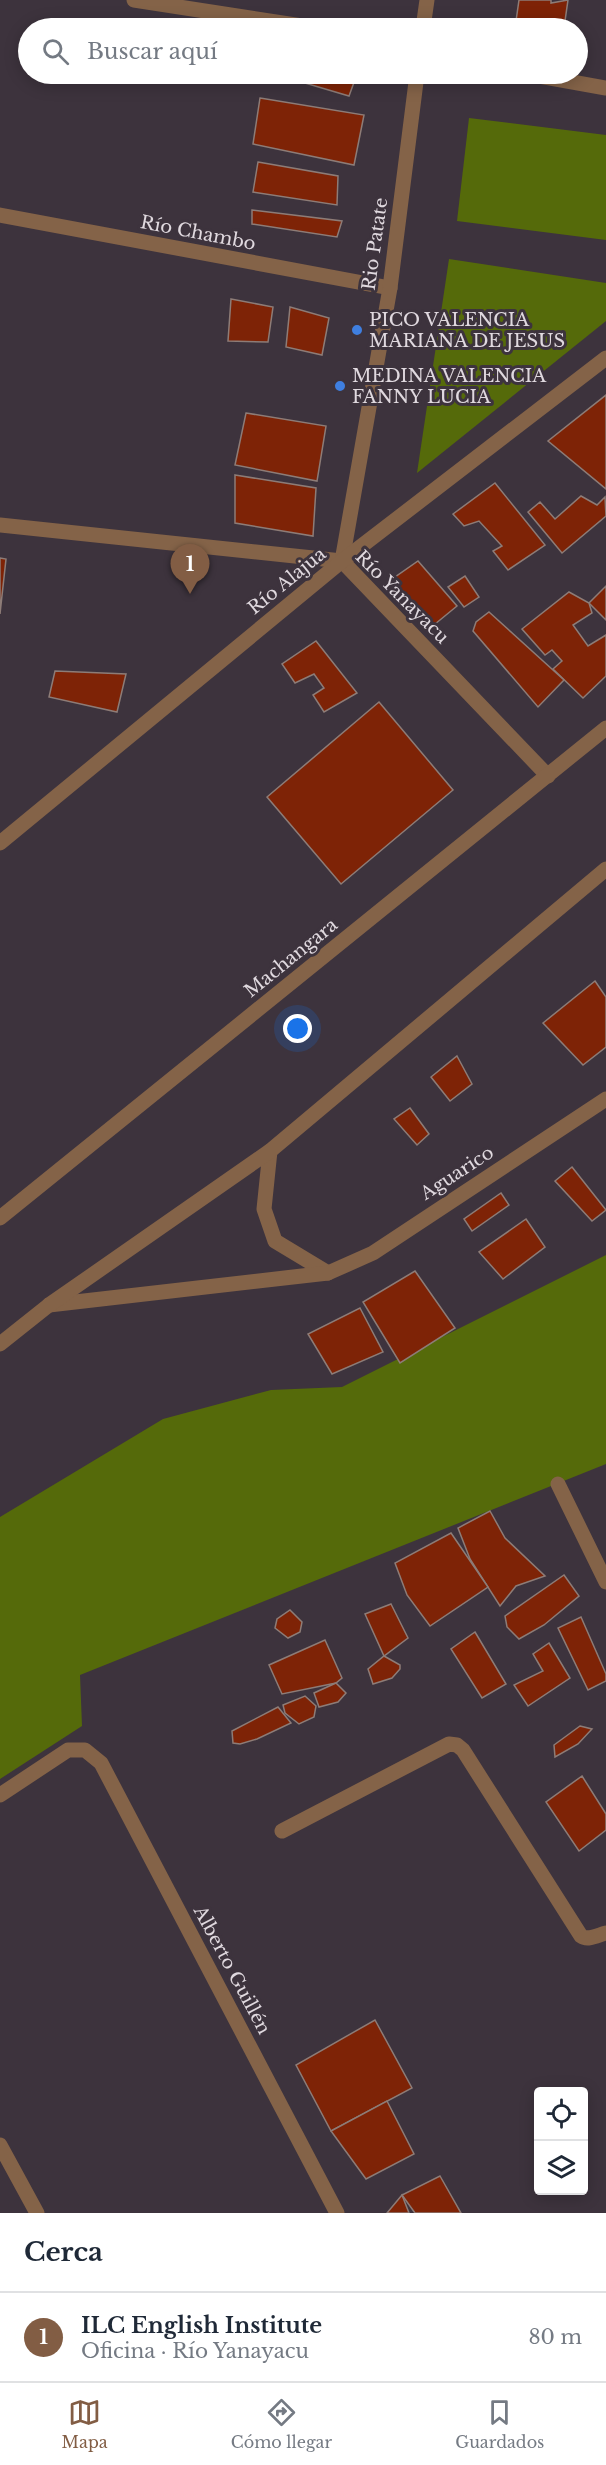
<!DOCTYPE html>
<html lang="es">
<meta charset="utf-8">
<style>
:root{--surface:#fff;--page:#f6f6f7;--text:#1f2937;--muted:#747a83;--line:#e0e1e3;--accent:#825d44}
body{margin:0;font-family:"Libre Baskerville",serif;background:var(--page);color:var(--text)}
.controls{position:absolute;right:18px;bottom:18px;display:grid;overflow:hidden;border-radius:6px;box-shadow:0 3px 15px #0003}
.controls button{width:54px;height:54px;display:grid;place-items:center;padding:0;border:0;border-bottom:2px solid var(--line);background:var(--surface);color:var(--text);font:30px sans-serif}
.you{position:absolute;left:298px;top:1029px;width:21px;height:21px;margin:-15px;border:4px solid #fff;border-radius:50%;background:#1a73e8;box-shadow:0 0 0 9px #1a73e833}
.badge{display:grid;place-items:center;width:39px;height:39px;border-radius:50%;background:var(--accent);color:#fff;font-size:20px;font-weight:700}
.pin{position:absolute;translate:-50% -50px;filter:drop-shadow(0 2px 3px #0008)}
.pin::after{content:'';position:absolute;top:32px;width:21px;height:18px;background:inherit;clip-path:polygon(0 0,100% 0,50% 100%)}
.list{margin:0;padding:0;list-style:none}
h2{display:flex;justify-content:space-between;align-items:center;height:78px;margin:0;padding:0 24px;font-size:26px}
h2 small{font-size:20px;font-weight:400;color:var(--muted)}
.list li{display:grid;grid-template-columns:39px 1fr auto;gap:18px;align-items:center;box-sizing:border-box;height:90px;padding:0 24px;border-top:2px solid var(--line)}
.list b{display:block;font-size:22px;white-space:nowrap}
.list p{margin:0;font-size:20px;white-space:nowrap;color:var(--muted)}
.list em{font-size:20px;font-style:normal;color:var(--muted)}
.icon{flex:none;width:33px;height:33px;fill:none;stroke:currentColor;stroke-width:2;stroke-linecap:round;stroke-linejoin:round}
.map{position:relative;flex:none;width:606px;height:2213px;overflow:hidden}
.search{position:absolute;background:var(--surface);box-shadow:0 3px 15px #0003;left:18px;right:18px;top:18px;height:66px;display:flex;align-items:center;gap:15px;box-sizing:border-box;padding:0 21px;border-radius:33px;color:var(--muted);font-size:22px}
.sheet{height:168px;background:var(--surface)}
nav{display:flex;justify-content:space-around;align-items:center;box-sizing:border-box;height:84px;border-top:2px solid var(--line);background:var(--surface);font-size:16px;color:var(--muted)}
nav a{display:grid;justify-items:center;gap:3px}
nav .on{color:var(--accent)}
.map>svg:first-child{display:block}
</style>
<div class="map">
<svg width="606" height="2213" viewBox="0 0 606 2213">
<rect width="100%" height="100%" fill="#3d333d"/>
<!-- green -->
<g fill="#556a0a">
<polygon points="469,118 606,135 606,240 457,221"/>
<polygon points="449,259 606,283 606,321 417,473"/>
<polygon points="606,1255 606,1464 80,1675 82,1726 0,1779 0,1517 163,1419 271,1390 342,1387"/>
</g>
<!-- building -->
<g fill="#7e2306" stroke="#8d7c77" stroke-width="1.5">
<polygon points="519,0 551,0 551,3 568,0 564,28 515,28"/>
<polygon points="289,74 357,74 349,96 288,78"/>
<polygon points="260,98 364,115 354,165 253,144"/>
<polygon points="258,162 338,176 337,205 253,192"/>
<polygon points="252,210 342,221 337,237 252,224"/>
<polygon points="231,299 273,307 268,342 228,341"/>
<polygon points="290,307 329,318 322,355 286,347"/>
<polygon points="606,395 606,489 548,441"/>
<polygon points="246,413 326,426 317,481 235,465"/>
<polygon points="235,475 316,488 313,536 235,523"/>
<polygon points="495,483 545,545 508,570 493,551 502,546 479,521 464,526 453,514"/>
<polygon points="581,496 597,505 605,497 606,516 562,553 528,512 540,502 555,519"/>
<polygon points="0,558 6,559 0,614"/>
<polygon points="418,561 457,606 429,629 388,582"/>
<polygon points="465,576 479,597 464,607 448,587"/>
<polygon points="606,586 606,620 589,603"/>
<polygon points="569,592 589,603 592,613 573,625 588,646 606,635 606,676 583,698 553,669 562,661 552,650 545,655 522,629"/>
<polygon points="489,612 564,680 538,707 473,631 476,622"/>
<polygon points="316,641 357,693 324,712 313,695 324,688 314,674 295,683 282,664"/>
<polygon points="55,671 126,674 117,712 49,697"/>
<polygon points="379,702 453,790 341,884 267,797"/>
<polygon points="595,981 606,997 606,1047 583,1065 543,1023"/>
<polygon points="457,1056 472,1084 450,1101 431,1077"/>
<polygon points="410,1108 429,1134 417,1145 394,1119"/>
<polygon points="572,1167 606,1210 592,1221 555,1181"/>
<polygon points="501,1193 509,1205 472,1231 464,1219"/>
<polygon points="526,1219 545,1247 503,1279 479,1252"/>
<polygon points="415,1271 455,1328 400,1363 363,1302"/>
<polygon points="360,1308 383,1352 332,1374 308,1334"/>
<polygon points="490,1511 505,1538 545,1576 516,1586 500,1606 470,1559 458,1528"/>
<polygon points="451,1533 488,1587 430,1626 407,1595 395,1563"/>
<polygon points="564,1575 579,1596 544,1625 519,1639 507,1627 505,1616"/>
<polygon points="391,1604 408,1638 384,1656 365,1614"/>
<polygon points="290,1610 302,1622 300,1632 288,1638 275,1628 277,1619"/>
<polygon points="581,1617 606,1674 606,1681 588,1690 558,1628"/>
<polygon points="475,1632 506,1684 482,1698 451,1649"/>
<polygon points="325,1640 342,1678 336,1683 282,1694 269,1665"/>
<polygon points="549,1643 570,1678 528,1706 514,1685 543,1671 533,1654"/>
<polygon points="384,1656 400,1665 400,1669 392,1678 373,1684 368,1669"/>
<polygon points="336,1683 346,1693 338,1702 319,1707 314,1693"/>
<polygon points="305,1696 316,1706 314,1717 299,1724 285,1713 283,1705"/>
<polygon points="278,1707 291,1723 257,1739 240,1744 233,1743 232,1731"/>
<polygon points="580,1726 592,1729 578,1744 555,1757 554,1745"/>
<polygon points="582,1776 606,1814 606,1830 579,1851 546,1802"/>
<polygon points="375,2020 412,2088 331,2131 296,2065"/>
<polygon points="387,2101 414,2154 366,2179 331,2131"/>
<polygon points="440,2176 461,2213 415,2213 402,2195"/>
<polygon points="402,2195 409,2213 387,2213"/>
</g>
<g fill="none" stroke-linecap="round" stroke-linejoin="round">
<!-- minor -->
<g stroke="#846348" stroke-width="15">
<polyline points="134,0 315,28"/>
<polyline points="423,28 427,0"/>
<polyline points="528,74 606,88"/>
<polyline points="0,215 390,288"/>
<polyline points="0,525 342,561 548,776"/>
<polyline points="342,561 390,288 417,74"/>
<polyline points="0,843 342,561 606,358"/>
<polyline points="270,1151 264,1209 275,1241 328,1273"/>
<polyline points="49,1305 328,1273 373,1253 606,1099"/>
<polyline points="558,1484 606,1582"/>
<polyline points="0,1795 68,1750 85,1750 101,1763 337,2213"/>
<path d="M282,1831l167,-87 8,1 6,5 118,186c7,5 17,-1 25,-3"/>
<polyline points="0,2145 37,2213"/>
</g>
<!-- tertiary -->
<g stroke="#846348" stroke-width="15">
<polyline points="0,1218 606,728"/>
<polyline points="0,1344 49,1305 270,1151 606,869"/>
</g>
</g>
<!-- markers -->
<g fill="#3f7fe0" stroke="#3d333d" stroke-width="2">
<circle cx="357" cy="330" r="6"/>
<circle cx="340" cy="386" r="6"/>
</g>
<g text-anchor="middle" dominant-baseline="central" stroke-width="6" stroke-linejoin="round" paint-order="stroke">
<!-- street labels -->
<g font-size="18" fill="#e0d9df" stroke="#3d333d">
<text transform="translate(198 233) rotate(11)">Río Chambo</text>
<text transform="translate(375 244) rotate(-82)">Rio Patate</text>
<text transform="translate(287 581) rotate(-39)">Río Alajua</text>
<text transform="translate(402 597) rotate(45)">Río Yanayacu</text>
<text transform="translate(291 958) rotate(-39)">Machangara</text>
<text transform="translate(457 1173) rotate(-33)">Aguarico</text>
<text transform="translate(232 1970) rotate(62)">Alberto Guillén</text>
</g>
<!-- poi labels -->
<g font-size="18" fill="#e0d9df" stroke="#3d333d" text-anchor="start">
<text x="369" y="320">PICO VALENCIA<tspan x="369" dy="21">MARIANA DE JESUS</tspan></text>
<text x="352" y="376">MEDINA VALENCIA<tspan x="352" dy="21">FANNY LUCIA</tspan></text>
</g>
</g>
</svg>
<div class="controls">
<button><svg class="icon" aria-label="locate" viewBox="0 0 24 24"><circle cx="12" cy="12" r="6"/><path d="M12 2v4M12 18v4M2 12h4M18 12h4"/></svg></button>
<button><svg class="icon" aria-label="layers" viewBox="0 0 24 24"><path d="M12 4l9 5-9 5-9-5zM3 14l9 5 9-5"/></svg></button>
</div>
<div class="you"></div>
<div class="pin badge" style="left:190px;top:594px">1</div>
<div class="search"><svg class="icon" aria-label="search" viewBox="0 0 24 24"><circle cx="10" cy="10" r="6"/><path d="M15 15l6 6"/></svg>Buscar aquí</div>
</div>
<section class="sheet">
<h2>Cerca<small></small></h2>
<ul class="list">
<li><span class="badge">1</span><div><b>ILC English Institute</b><p>Oficina · Río Yanayacu</p></div><em>80 m</em></li>
</ul>
</section>
<nav>
<a class="on"><svg class="icon" aria-label="map" viewBox="0 0 24 24"><path d="M3 6l6-2 6 2 6-2v14l-6 2-6-2-6 2zM9 4v14M15 6v14"/></svg>Mapa</a>
<a><svg class="icon" aria-label="directions" viewBox="0 0 24 24"><path d="M12 3l9 9-9 9-9-9zM9 14v-3h6M13 9l2 2-2 2"/></svg>Cómo llegar</a>
<a><svg class="icon" aria-label="saved" viewBox="0 0 24 24"><path d="M7 4h10v16l-5-4-5 4z"/></svg>Guardados</a>
</nav>
